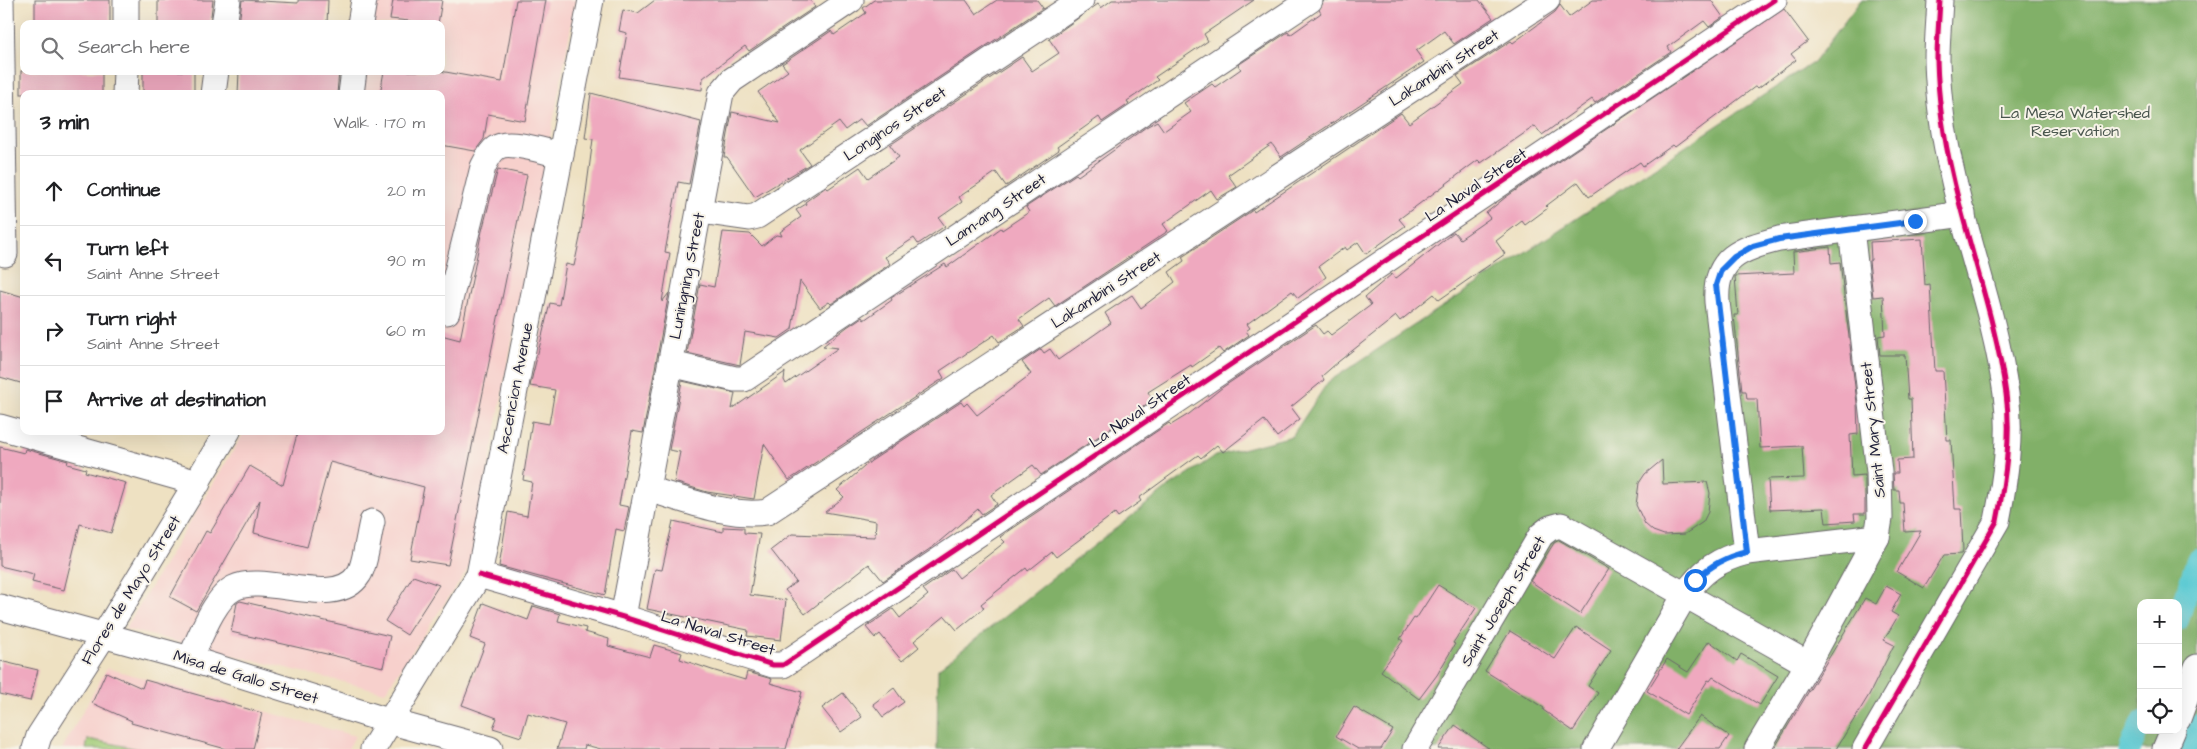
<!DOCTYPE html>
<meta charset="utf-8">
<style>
:root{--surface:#fff;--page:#f6f6f6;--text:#202124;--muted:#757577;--line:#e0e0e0}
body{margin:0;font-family:"Architects Daughter",sans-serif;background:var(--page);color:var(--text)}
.controls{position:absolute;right:15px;bottom:15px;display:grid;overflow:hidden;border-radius:10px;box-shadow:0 5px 20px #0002}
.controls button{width:45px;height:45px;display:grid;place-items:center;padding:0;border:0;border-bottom:1px solid var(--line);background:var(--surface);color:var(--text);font:25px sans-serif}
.stop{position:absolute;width:15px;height:15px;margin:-11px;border:4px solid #1a73e8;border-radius:50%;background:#fff}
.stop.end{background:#1a73e8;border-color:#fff;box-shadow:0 1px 5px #0008}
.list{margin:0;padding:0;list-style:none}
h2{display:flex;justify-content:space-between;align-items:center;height:65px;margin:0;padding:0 20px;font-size:21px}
h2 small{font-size:16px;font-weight:400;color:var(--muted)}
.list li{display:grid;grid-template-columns:32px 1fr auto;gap:15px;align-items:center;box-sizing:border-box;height:70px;padding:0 20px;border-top:1px solid var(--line)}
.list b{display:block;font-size:19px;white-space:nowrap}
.list p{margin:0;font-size:16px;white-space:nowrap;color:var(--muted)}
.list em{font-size:16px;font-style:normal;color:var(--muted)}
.icon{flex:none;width:28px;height:28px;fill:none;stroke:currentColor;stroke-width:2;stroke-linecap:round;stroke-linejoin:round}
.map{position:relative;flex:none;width:2197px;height:749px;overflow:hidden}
.search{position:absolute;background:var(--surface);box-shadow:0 5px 20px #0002;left:20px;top:20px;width:425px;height:55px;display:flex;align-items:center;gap:12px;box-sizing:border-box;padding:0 18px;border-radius:10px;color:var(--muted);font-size:19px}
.panel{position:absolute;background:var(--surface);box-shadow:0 5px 20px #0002;left:20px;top:90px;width:425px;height:345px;border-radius:10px}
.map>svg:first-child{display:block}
</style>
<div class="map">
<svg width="2197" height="749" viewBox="0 0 2197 749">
<rect width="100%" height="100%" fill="#f7f3e8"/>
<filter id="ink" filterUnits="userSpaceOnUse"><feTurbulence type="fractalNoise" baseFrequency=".02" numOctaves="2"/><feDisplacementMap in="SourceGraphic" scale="10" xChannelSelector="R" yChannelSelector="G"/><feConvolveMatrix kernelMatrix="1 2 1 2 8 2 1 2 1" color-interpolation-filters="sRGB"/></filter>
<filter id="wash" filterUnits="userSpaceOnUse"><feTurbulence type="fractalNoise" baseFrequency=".0096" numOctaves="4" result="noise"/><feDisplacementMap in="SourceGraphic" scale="20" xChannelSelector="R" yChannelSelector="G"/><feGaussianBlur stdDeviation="1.12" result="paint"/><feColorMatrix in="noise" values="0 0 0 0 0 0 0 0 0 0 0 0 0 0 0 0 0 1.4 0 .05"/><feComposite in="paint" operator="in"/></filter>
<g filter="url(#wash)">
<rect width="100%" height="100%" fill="#eee1c2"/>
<!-- built -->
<g fill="#f7d0cc">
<polygon points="372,0 576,0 470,566 385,692 125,629 245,431 441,431 441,94 358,94 361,71 441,71 441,24 368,24"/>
<polygon points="107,668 355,736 348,749 62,749"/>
</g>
<!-- green -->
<polygon fill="#a2cc78" stroke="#62775a" points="88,739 139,749 86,749"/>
<!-- forest -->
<path fill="#81b068" stroke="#526952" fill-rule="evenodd" d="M1861,0h336v749h-1260l1,-80 229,-181 48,-32 77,-20 36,-54 486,-320zM2141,603h37v127h-37z"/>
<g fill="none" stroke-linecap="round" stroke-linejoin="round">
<!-- canal -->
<g stroke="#5dcad3" stroke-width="22">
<polyline points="2178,620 2197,560"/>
<polyline points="2130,749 2141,723"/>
<polyline points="2187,749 2197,725"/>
</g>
</g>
<g id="blocks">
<!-- building -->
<g fill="#efa9bf">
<rect x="35" y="0" width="75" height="24"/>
<polygon points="158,0 213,0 210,24 158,24"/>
<polygon points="242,0 298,3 298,0 328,0 327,24 239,24"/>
<polygon points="393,0 442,0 438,24 390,19"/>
<polygon points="516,0 546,0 525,121 488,114 484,139 475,151 441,145 441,94 380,94 384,71 440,71 502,82"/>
<polygon points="655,0 810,0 815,7 749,51 745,46 703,78 702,90 619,77 627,33 619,31 623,10 638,13"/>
<polygon points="874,0 966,0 976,14 997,0 1037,0 1043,8 866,126 860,119 845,130 839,122 800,150 810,164 755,197 727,157 724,157 732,112 780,123 758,92 788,71 782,64 831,31 834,35 866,13 863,8"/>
<polygon points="1112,0 1254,0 1204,34 1208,41 1155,77 1158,80 1127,101 1129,104 1102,122 1099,117 1057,147 1059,150 1006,186 996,172 959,197 962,202 939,218 945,226 918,244 914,238 885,257 890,264 831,304 829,302 820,308 800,281 792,329 779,338 745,332 740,365 687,353 700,284 714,287 723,232 750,234 762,246 776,235 782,236 780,232 801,217 796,210 806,204 805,202 826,187 828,189 860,167 868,178 899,157 890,145 1022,57 1032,71 1059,53 1049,39 1098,4 1101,8"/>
<polygon points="1324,0 1479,0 1493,18 1454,44 1444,31 1416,51 1424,62 1281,157 1272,144 1228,175 1237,187 1217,199 1211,190 1163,224 1168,231 1055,306 1049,298 1019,319 1024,326 999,342 994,335 940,371 944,378 789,480 764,444 754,499 707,492 674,482 680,452 669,450 682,381 735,393 732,409 785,372 784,380 786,384 838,348 823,346 847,327 862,317 864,320 892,300 891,298 945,264 947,267 1001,228 1002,230 1029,212 1026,207 1076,174 1078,176 1146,127 1157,121 1164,131 1191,112 1184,103 1212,84 1215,87 1241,69 1238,65 1288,32 1290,35 1321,13 1319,10"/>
<polygon points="1593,0 1711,0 1723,17 1709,27 1704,21 1668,47 1671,52 1595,103 1592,99 1542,135 1535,126 1481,163 1478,160 1399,219 1405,226 1366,254 1358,242 1347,250 1345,247 1319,266 1326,277 1298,298 1292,291 1247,324 1250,328 1246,331 1249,335 1223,353 1219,348 1192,367 1191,365 1148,392 1153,400 1041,475 1033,465 991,495 997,504 982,514 978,509 934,546 883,581 869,564 805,614 785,590 796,582 771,550 792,534 875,537 876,521 825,512 844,497 837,490 871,461 961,402 964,406 967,403 977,415 1031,374 1022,362 1041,349 1044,353 1050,349 1058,360 1111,323 1105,313 1132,295 1141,308 1175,282 1169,272 1184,261 1182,257 1253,210 1254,212 1401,113 1409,123 1463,84 1457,76 1511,41 1513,43 1555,12 1560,5 1569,17"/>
<polygon points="1784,9 1808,41 1791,54 1796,60 1758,88 1756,86 1675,147 1673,145 1643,166 1640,162 1589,197 1578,182 1546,206 1548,208 1525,225 1522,221 1496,241 1505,254 1439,300 1434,294 1400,321 1396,316 1338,362 1322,376 1324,380 1291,407 1300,419 1277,437 1264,420 1223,452 1217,445 1201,458 1198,455 1139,498 1141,501 1118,517 1115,513 1056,557 1052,552 1028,571 1026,568 981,604 984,608 957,630 945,616 914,641 919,647 902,661 880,634 875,638 866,627 893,609 900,618 928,595 923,589 952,569 959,578 1005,542 1000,537 1169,423 1171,425 1189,414 1223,387 1316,325 1323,334 1327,331 1331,335 1371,305 1365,297 1392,274 1395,279 1454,232 1460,239 1490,218 1486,213 1506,197"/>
<rect x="21" y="71" width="81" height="23"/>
<rect x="143" y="71" width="51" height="23"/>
<polygon points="239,71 339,71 337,94 238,94"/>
<polygon points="591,93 701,122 689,184 678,182 665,252 670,253 662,302 669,293 643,433 632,431 619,505 629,507 624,531 616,529 605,595 499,566 508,512 527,516 532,482 523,480 532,421 549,424 555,390 530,386 550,303 559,305 566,264 574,266 580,238 593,139 585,138"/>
<polygon points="498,169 527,175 448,565 410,559 424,487 330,462 307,547 254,533 260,500 196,611 170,597 206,531 210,533 250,466 283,485 298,431 441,431 441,335 460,340 481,235"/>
<polygon points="1922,239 1925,285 1930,284 1935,371 1943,371 1947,440 1951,440 1955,509 1961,509 1963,550 1961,554 1944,555 1924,588 1897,572 1921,531 1905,532 1903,503 1900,503 1899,490 1894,490 1893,473 1898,473 1897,460 1913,459 1911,399 1908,399 1905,355 1880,355 1878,336 1885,335 1883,296 1873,297 1869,261 1871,260 1870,242"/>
<polygon points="1830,247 1831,263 1840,262 1857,403 1858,434 1850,435 1852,476 1865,475 1865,514 1854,514 1855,521 1826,523 1824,508 1770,510 1768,479 1804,478 1802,446 1760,448 1757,399 1747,399 1746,391 1742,391 1734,315 1738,315 1735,276 1794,273 1793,252"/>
<polygon points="0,290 24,297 24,384 0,377"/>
<polygon points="0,447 24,453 25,449 68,461 67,464 86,469 85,472 126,483 111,533 80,524 64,590 32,582 34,574 0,566"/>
<polygon points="1662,460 1663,484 1707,482 1710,493 1708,512 1703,522 1685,534 1664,535 1653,531 1645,524 1636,505 1639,483 1645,474"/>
<polygon points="673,521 723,532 723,527 744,528 744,533 760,534 750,595 786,600 781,640 747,636 748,630 647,609 655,569 662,570"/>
<polygon points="1559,540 1609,569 1580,614 1530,581 1554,543"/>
<polygon points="413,576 439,585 407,635 385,621"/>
<polygon points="1438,585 1476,608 1453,643 1455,644 1437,675 1419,699 1381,671 1403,641 1400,639 1414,618 1416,619"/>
<polygon points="1886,586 1901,594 1891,612 1898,616 1884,640 1894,645 1869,695 1836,749 1774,749 1865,598 1876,604"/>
<polygon points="240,601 390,636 383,667 231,632 237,603"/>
<polygon points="483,603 528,620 533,606 560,614 558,621 586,628 585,632 609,639 608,646 650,657 654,645 682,653 680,659 712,670 745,680 747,672 772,679 770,683 802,692 786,749 601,749 585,745 584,749 557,749 565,724 528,713 521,737 493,728 497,718 462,705 485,644 470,638"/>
<polygon points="1576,627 1611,650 1588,686 1598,693 1573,731 1543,710 1544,708 1485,671 1510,631 1555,659"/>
<polygon points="1709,641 1737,661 1741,654 1778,676 1760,705 1713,677 1710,681 1708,680 1686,715 1647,691 1667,659 1688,672"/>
<polygon points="0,661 38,670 30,701 0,694"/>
<polygon points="106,672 142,688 145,680 262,713 253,749 226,749 131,723 132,721 92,703"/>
<polygon points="894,688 904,702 883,717 873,704"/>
<polygon points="843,693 862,717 841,732 822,708"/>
<polygon points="1354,707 1393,730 1381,749 1358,749 1336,736"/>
<polygon points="1700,716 1729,736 1720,749 1676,749"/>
<polygon points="1455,725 1490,749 1438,749"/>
</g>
</g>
</g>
<g filter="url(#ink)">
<use href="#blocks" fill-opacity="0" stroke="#69656a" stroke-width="1"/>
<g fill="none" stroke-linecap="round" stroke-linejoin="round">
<defs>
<g id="minor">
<polyline points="1,0 5,254"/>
<polyline points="126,24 126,0"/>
<polyline points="224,24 228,0"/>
<polyline points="360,24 364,0"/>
<polyline points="125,94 126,71"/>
<polyline points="213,94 216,71"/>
<polyline points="351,94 354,71"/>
<polyline points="700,211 749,218 757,216 1081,0"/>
<path d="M447,312l36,-145c3,-6 7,-15 13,-19 12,-9 50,4 65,7"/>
<polyline points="671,364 735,379 744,379 750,375 1310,0"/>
<polyline points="0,427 198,483"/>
<path d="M647,489c38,10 81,29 120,23l780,-512"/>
<path d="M1747,552l-30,-250c-3,-45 24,-53 62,-63l184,-25"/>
<polyline points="479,575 623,617 773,665 783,665 1774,0"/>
<polyline points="0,607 190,659 388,721 490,749"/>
<polyline points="623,617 721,93 732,80 851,0"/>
<path d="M190,659c9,-19 24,-61 44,-71 32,-16 102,23 125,-14 6,-9 10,-41 13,-52"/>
<polyline points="2178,719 2197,667"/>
<polyline points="35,749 39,736 104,635 228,431"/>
<polyline points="373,749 479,575 591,0"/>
<polyline points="1415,749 1541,535 1550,528 1561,525 1808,664"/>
<path d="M1596,749l89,-154c16,-24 34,-36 62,-43l130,-15"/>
<polyline points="1757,749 1808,664 1877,537 1880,518 1879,472 1851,229"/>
<path d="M1865,749l132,-228c8,-41 15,-85 9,-127 -10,-74 -37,-145 -53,-217 -9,-38 -15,-78 -16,-117 0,-19 2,-40 3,-60"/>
<polyline points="2165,749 2173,730"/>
</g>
</defs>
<!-- minor casing -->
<use href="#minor" stroke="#69656a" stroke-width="27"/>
<!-- minor -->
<use href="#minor" stroke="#fff" stroke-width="25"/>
<defs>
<g id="cycleway">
<polyline points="479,575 623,617 773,665 783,665 1774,0"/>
<path d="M1865,749l132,-228c8,-41 15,-85 9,-127 -10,-74 -37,-145 -53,-217 -9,-38 -15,-78 -16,-117 0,-19 2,-40 3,-60"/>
</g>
</defs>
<!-- cycleway casing -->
<use href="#cycleway" stroke="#f7f3e8" stroke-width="8"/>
<!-- cycleway -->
<use href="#cycleway" stroke="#d6006c" stroke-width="5"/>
</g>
</g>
<g fill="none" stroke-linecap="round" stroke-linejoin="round" filter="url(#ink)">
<!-- route -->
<path stroke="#1a73e8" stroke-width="6" d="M1695,580c16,-15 31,-23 52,-28l-29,-250 -2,-17 5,-15 13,-13 19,-11 26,-7 136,-18"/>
</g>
<g text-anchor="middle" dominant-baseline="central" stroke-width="4" stroke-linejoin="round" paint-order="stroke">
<!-- street labels -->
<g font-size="16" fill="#22223b" stroke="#f7f3e8">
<text transform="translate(1444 68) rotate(-33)">Lakambini Street</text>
<text transform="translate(895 124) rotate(-34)">Longinos Street</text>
<text transform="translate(1476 185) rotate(-34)">La Naval Street</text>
<text transform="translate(996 210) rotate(-34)">Lam-ang Street</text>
<text transform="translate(687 276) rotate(-79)">Luningning Street</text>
<text transform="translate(1106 290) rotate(-33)">Lakambini Street</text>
<text transform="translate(515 388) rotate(-79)">Ascencion Avenue</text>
<text transform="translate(1140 411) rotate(-34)">La Naval Street</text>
<text transform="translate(1873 430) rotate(-96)">Saint Mary Street</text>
<text transform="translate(131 590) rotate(-58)">Flores de Mayo Street</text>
<text transform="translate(1503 601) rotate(-59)">Saint Joseph Street</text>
<text transform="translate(718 633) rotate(17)">La Naval Street</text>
<text transform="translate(246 677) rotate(17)">Misa de Gallo Street</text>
</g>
<!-- park labels -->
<g font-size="16" fill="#48554d" stroke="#f7f3e8">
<text x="2075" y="113">La Mesa Watershed<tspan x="2075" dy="18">Reservation</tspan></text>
</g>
</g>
</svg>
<div class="controls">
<button>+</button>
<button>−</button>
<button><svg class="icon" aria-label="locate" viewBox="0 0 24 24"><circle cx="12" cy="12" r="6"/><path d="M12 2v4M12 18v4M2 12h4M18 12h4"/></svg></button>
</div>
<div class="stop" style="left:1695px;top:580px"></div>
<div class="stop end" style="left:1915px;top:221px"></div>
<div class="search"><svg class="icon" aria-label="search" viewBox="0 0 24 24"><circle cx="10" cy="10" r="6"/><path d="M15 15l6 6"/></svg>Search here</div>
<section class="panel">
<h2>3 min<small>Walk · 170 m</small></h2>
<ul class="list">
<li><svg class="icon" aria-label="ahead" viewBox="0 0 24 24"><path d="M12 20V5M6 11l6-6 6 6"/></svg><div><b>Continue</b></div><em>20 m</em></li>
<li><svg class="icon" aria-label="left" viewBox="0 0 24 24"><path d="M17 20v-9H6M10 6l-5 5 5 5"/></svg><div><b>Turn left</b><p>Saint Anne Street</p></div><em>90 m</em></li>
<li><svg class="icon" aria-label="right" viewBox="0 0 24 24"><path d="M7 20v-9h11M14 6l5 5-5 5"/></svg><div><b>Turn right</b><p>Saint Anne Street</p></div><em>60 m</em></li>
<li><svg class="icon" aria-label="arrive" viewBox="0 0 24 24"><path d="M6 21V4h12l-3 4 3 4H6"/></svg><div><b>Arrive at destination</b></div></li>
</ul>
</section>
</div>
